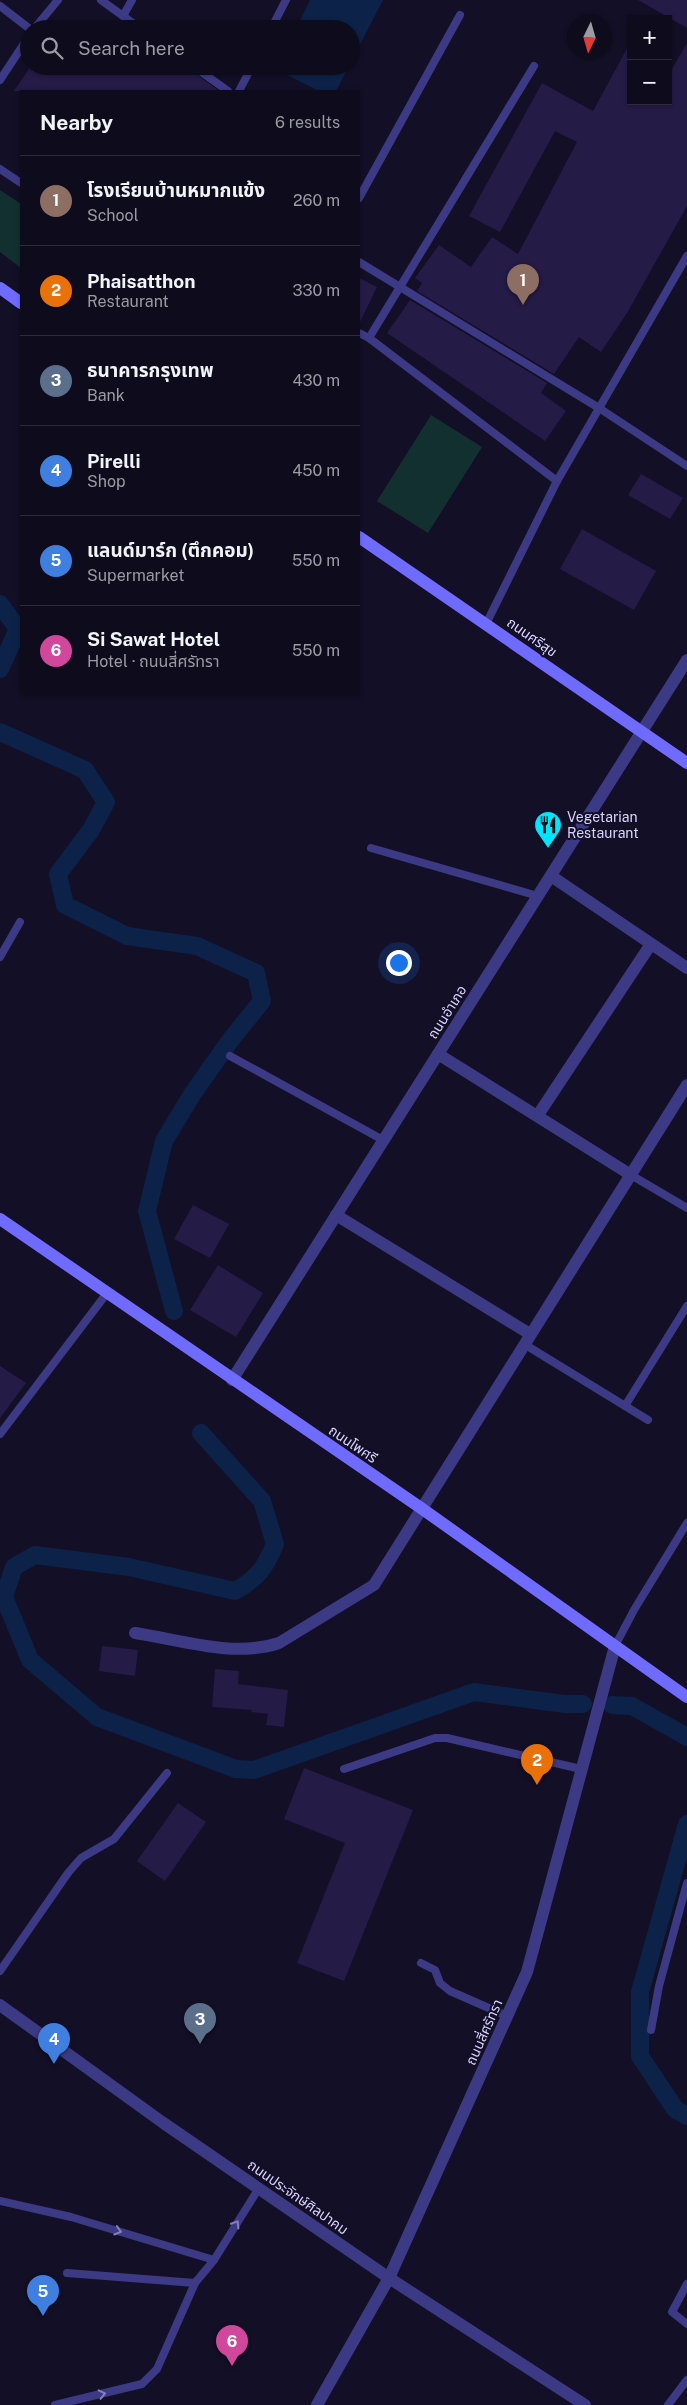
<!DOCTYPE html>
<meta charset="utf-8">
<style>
:root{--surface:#0e0b1c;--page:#171425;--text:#f1f3f6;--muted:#9b9ba3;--line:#2e2b3b;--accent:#00e5ff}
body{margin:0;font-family:"Public Sans","Noto Sans Thai",sans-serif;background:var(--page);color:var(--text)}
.controls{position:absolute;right:15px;top:15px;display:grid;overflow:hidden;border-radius:0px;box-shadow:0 1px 4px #0004}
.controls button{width:45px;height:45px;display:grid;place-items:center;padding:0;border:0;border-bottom:1px solid var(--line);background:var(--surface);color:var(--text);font:25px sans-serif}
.compass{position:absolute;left:567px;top:15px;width:45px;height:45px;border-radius:50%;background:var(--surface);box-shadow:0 1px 4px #0004;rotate:185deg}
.you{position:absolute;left:398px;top:962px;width:18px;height:18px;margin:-12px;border:4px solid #fff;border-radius:50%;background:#1a73e8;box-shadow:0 0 0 8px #1a73e833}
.badge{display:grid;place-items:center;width:32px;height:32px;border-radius:50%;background:var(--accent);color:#fff;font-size:16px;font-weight:700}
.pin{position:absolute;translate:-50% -41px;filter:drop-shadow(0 1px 2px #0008)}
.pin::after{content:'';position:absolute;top:26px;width:18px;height:15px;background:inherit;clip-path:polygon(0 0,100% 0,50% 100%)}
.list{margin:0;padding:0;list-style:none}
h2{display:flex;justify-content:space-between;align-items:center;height:65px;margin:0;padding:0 20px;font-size:21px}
h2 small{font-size:16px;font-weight:400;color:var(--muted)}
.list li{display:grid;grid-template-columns:32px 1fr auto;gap:15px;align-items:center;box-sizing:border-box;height:90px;padding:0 20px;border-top:1px solid var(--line)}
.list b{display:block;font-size:19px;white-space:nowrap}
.list p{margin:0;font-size:16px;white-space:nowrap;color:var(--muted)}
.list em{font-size:16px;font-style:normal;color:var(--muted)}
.icon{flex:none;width:28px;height:28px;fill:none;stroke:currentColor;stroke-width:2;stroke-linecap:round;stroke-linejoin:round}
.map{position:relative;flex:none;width:687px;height:2405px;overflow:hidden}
.search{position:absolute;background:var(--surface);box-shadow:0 1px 4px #0004;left:20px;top:20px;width:340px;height:55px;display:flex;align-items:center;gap:12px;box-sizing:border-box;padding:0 18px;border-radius:28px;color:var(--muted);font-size:19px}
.panel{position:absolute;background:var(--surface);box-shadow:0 1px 4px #0004;left:20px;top:90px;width:340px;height:605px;border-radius:0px}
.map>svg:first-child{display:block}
</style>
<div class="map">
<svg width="687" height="2405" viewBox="0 0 687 2405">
<rect width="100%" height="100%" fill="#130f26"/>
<!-- green -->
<g fill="#12302f">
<polygon points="0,190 21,204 21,268 0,252"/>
<polygon points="431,415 482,447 428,533 377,501"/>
</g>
<!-- water -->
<g fill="#0c2248">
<polygon points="310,0 383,0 351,62 351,29 296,29"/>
<polygon points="276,66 349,66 336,91 319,91 275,69"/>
</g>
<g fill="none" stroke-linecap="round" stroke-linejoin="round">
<!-- canal -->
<g stroke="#0c2248" stroke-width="18">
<polyline points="0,604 18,629 0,669"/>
<polyline points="0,732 85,770 106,802 91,830 58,874 65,905 127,936 197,946 256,973 262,1001 232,1038 193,1093 164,1141 147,1211 174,1311"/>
<path d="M201,1433l61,68 13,43c-10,24 -17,34 -40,47l-106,-24 -94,-12 -21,12 -10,30 26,63 67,57 139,52 18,1 220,-78 91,12h18"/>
<polyline points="612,1705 632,1706 687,1737"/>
<polyline points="687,1824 640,1992 640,2056 675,2109 687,2116"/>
</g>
</g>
<!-- building -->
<g fill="#241b47">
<polygon points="638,0 687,0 687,28"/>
<polygon points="631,41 631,101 668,101 668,76 687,43 687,206 627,313 601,352 579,337 554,374 417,291 422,283 415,278 439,245 471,267 492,237 518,254 577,142 555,131 500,232 469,216 542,83 593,111"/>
<polygon points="31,66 185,66 219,91 14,91"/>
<polygon points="359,278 377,287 359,324"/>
<polygon points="410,300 547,383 541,393 566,411 545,441 387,333"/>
<polygon points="641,474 683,498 670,519 628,495"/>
<polygon points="582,529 656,571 634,610 560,569"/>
<polygon points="193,1205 229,1224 210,1258 174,1239"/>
<polygon points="218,1265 263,1293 236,1337 190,1310"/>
<polygon points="0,1366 26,1383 0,1418"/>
<polygon points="102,1646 138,1650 135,1676 99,1671"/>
<polygon points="215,1669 239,1671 238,1684 288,1690 284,1727 266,1725 268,1714 251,1712 252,1710 212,1707"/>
<polygon points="304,1768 413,1810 344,1981 297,1963 345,1843 284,1819"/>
<polygon points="178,1803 206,1822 165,1881 137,1861"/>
</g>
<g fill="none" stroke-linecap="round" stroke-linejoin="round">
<!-- service -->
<g stroke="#3d3a85" stroke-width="8">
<polyline points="101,0 141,29"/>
<polyline points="0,6 30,29"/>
<polyline points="123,16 132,0"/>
<polyline points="34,29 58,0"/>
<polyline points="271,29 286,0"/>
<polyline points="193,66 228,91"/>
<polyline points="0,80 29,36"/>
<polyline points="239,91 252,66"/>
<polyline points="0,169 21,183"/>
<polyline points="359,198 460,15"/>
<polyline points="359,262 599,408 687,466"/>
<polyline points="359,333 369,338 557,481 687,256"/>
<polyline points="369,338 534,66"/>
<polyline points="486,624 557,481"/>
<polyline points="371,848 538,896"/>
<polyline points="0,957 20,922"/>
<polyline points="230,1056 383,1140"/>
<polyline points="631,1175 687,1208"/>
<polyline points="524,1344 648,1420"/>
<polyline points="625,1406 687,1306"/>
<polyline points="0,1434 107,1293"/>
<polyline points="615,1646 634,1610 687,1523"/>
<polyline points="344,1769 435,1738 447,1738 581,1769"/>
<polyline points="421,1963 435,1970 440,1983 450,1991 507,2016"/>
<polyline points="0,1971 68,1873 81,1858 114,1839 167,1773"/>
<polyline points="651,2030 659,1986 687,1883"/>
<polyline points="0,2201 71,2217 214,2260"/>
<polyline points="67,2273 195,2283 214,2260 259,2188"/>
<polyline points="687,2284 672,2312 687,2324"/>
<polyline points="55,2405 142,2384 157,2369 195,2283"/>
<polyline points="668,2405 687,2380"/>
</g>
<!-- minor -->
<g stroke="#3d3a85" stroke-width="12">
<polyline points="551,876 687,968"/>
<polyline points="438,1054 631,1175"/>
<polyline points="538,1115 651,944"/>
<polyline points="336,1215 530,1334"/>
<path d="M135,1633c46,7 99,25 144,10l95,-58 313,-500"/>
<polyline points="317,2405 389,2278 527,1972 615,1646"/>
</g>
<!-- tertiary -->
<g stroke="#3d3a85" stroke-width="12">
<polyline points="232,1380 687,660"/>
<polyline points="0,2005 162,2122 389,2278 585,2405"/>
</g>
<!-- secondary -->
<g stroke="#6f6bff" stroke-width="12">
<polyline points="0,288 21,303"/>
<polyline points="359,537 687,763"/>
<polyline points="0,1219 421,1508 687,1697"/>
</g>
</g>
<!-- one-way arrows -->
<defs><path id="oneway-chevron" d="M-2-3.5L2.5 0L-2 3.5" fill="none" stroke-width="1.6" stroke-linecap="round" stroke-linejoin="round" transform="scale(1.25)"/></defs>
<g stroke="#837fbc">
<use href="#oneway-chevron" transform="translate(236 2224) rotate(-58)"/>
<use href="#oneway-chevron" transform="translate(118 2231) rotate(17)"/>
<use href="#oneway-chevron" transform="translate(102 2394) rotate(-13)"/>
</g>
<!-- icons -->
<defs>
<symbol id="restaurant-pin" viewBox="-11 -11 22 30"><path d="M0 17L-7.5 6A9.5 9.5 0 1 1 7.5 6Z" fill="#00e5ff" stroke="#130f26"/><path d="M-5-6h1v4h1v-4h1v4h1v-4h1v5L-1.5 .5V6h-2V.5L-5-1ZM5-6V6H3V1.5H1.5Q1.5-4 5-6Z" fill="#111"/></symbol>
</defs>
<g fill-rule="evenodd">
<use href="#restaurant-pin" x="532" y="809" width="32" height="43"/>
</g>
<g text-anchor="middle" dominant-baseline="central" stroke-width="4" stroke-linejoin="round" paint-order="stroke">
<!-- street labels -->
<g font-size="14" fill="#d9d4ff" stroke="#130f26">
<text transform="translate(532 637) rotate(35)">ถนนศรีสุข</text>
<text transform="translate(447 1012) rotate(-58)">ถนนอำเภอ</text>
<text transform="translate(353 1444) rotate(34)">ถนนโพศรี</text>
<text transform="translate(484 2032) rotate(-66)">ถนนสี่ศรัทรา</text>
<text transform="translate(298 2197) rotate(35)">ถนนประจักษ์ศิลปาคม</text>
</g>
<!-- poi labels -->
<g font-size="14" fill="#d9d4ff" stroke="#130f26" text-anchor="start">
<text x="567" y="817">Vegetarian<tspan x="567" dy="16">Restaurant</tspan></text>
</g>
</g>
</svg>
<div class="controls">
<button>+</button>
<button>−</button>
</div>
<svg class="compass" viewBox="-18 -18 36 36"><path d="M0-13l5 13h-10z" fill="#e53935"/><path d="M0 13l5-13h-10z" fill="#9b9ba3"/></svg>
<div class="you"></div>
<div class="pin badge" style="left:523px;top:305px;background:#8d6e63">1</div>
<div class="pin badge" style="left:537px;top:1785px;background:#e8710a">2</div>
<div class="pin badge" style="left:200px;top:2044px;background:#5c6f8a">3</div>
<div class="pin badge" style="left:54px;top:2064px;background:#3f7fe0">4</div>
<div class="pin badge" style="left:43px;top:2316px;background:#3f7fe0">5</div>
<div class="pin badge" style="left:232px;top:2366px;background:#d1479c">6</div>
<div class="search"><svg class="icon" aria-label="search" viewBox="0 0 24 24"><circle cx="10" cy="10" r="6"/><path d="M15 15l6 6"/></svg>Search here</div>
<section class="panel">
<h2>Nearby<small>6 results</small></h2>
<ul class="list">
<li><span class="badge" style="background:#8d6e63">1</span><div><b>โรงเรียนบ้านหมากแข้ง</b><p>School</p></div><em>260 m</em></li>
<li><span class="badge" style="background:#e8710a">2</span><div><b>Phaisatthon</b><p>Restaurant</p></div><em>330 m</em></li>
<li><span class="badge" style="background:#5c6f8a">3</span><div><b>ธนาคารกรุงเทพ</b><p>Bank</p></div><em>430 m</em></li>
<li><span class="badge" style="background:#3f7fe0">4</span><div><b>Pirelli</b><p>Shop</p></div><em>450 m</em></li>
<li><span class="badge" style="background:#3f7fe0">5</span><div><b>แลนด์มาร์ก (ตึกคอม)</b><p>Supermarket</p></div><em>550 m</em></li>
<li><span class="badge" style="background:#d1479c">6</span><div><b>Si Sawat Hotel</b><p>Hotel · ถนนสี่ศรัทรา</p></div><em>550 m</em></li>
</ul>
</section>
</div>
